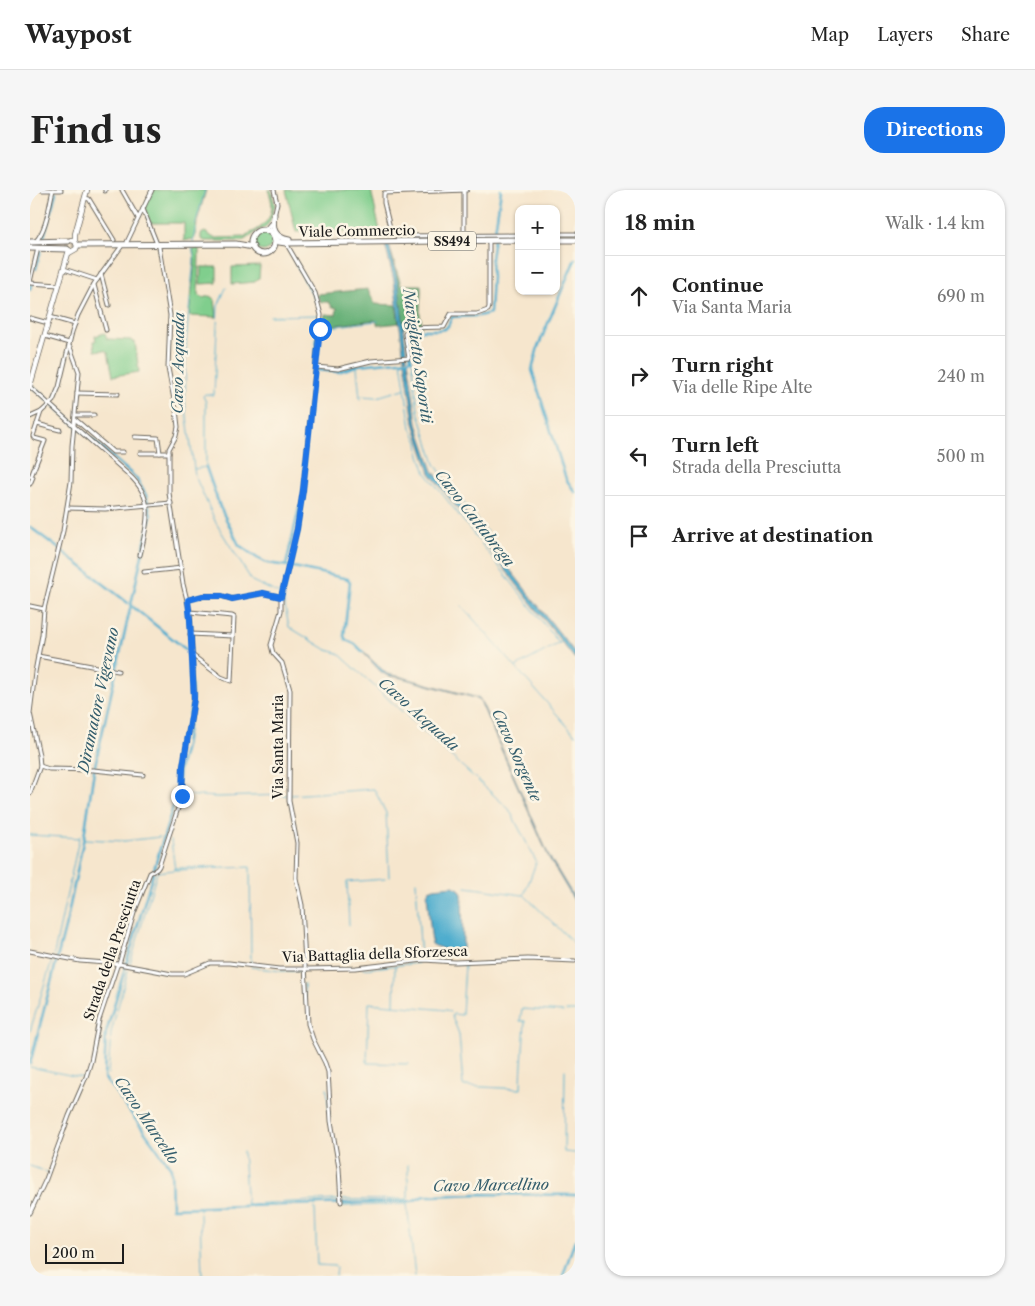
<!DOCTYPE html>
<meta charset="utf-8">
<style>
:root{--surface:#fff;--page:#f6f6f6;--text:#222;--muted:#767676;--line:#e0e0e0;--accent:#1a73e8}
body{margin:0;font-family:"Libre Caslon Text",serif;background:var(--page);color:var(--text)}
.controls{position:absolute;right:15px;top:15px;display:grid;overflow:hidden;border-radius:10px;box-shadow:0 1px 4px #0004}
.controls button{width:45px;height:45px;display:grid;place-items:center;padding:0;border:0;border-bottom:1px solid var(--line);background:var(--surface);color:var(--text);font:25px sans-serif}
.scale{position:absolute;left:15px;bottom:12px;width:79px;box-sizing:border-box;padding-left:5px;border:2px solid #1c1c1c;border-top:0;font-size:14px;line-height:18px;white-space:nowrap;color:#1c1c1c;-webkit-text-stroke:4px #fcf5e5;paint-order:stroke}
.stop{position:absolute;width:15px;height:15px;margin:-11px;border:4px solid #1a73e8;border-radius:50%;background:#fff}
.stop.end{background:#1a73e8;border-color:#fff;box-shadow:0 1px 5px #0008}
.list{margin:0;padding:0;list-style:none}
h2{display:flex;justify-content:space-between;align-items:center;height:65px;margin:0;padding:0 20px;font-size:21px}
h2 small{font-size:16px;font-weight:400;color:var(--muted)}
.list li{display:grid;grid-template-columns:32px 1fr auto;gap:15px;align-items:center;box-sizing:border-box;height:80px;padding:0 20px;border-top:1px solid var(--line)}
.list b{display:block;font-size:19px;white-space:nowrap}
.list p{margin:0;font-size:16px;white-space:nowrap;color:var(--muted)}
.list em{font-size:16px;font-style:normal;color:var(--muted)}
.icon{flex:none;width:28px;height:28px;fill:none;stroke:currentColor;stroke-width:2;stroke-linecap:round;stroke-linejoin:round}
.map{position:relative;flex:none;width:545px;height:1086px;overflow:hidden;border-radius:20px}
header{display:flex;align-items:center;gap:30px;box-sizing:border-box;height:70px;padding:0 25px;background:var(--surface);border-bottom:1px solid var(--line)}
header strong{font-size:24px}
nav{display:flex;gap:28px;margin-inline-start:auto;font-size:18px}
.intro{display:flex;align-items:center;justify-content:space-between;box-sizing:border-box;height:120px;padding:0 30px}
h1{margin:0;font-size:35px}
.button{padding:12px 22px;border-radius:20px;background:var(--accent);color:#fff;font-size:18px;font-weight:700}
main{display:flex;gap:30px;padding:0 30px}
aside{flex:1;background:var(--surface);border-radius:20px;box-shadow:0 1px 4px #0004}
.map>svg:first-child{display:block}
</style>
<header>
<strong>Waypost</strong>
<nav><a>Map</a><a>Layers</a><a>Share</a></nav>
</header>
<div class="intro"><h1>Find us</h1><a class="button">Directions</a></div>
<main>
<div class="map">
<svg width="545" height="1086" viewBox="0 0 545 1086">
<rect width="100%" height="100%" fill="#fcf5e5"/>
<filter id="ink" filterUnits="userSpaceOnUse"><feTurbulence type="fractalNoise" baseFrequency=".02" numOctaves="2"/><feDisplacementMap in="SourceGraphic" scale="10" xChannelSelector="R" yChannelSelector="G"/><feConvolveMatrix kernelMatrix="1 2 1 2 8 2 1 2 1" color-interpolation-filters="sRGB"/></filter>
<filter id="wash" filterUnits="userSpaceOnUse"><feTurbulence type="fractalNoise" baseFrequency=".0096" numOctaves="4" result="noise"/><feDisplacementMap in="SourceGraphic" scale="20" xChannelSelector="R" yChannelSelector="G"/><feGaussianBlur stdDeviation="1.12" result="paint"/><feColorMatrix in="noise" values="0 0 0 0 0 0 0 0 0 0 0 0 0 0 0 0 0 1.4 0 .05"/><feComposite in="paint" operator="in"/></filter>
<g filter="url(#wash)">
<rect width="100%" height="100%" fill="#f6e6cd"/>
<!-- green -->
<g fill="#80ce8d" stroke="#4e7554">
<path d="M124,0h52l-9,31 -1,12 -3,6 -9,2v-18h-34c-6,-17 -6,-19 4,-33z"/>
<path d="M238,0h3l4,15 -5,16 -5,7 -6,2 -9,7 -8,4h-37l-4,-2v-5l4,-2 9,6 32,-1v-2c21,-8 32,-22 22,-45z"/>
<polygon points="256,0 341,0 350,41 266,42"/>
<circle cx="233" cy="52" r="9"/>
<polygon points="166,58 169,58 169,62 168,105 172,108 180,106 185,110 187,127 159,126 165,71 163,59"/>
<polygon points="230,76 229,88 225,92 202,94 202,77"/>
<polygon points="171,77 187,77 187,93 170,94"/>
<polygon points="75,143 77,149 101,150 102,152 105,152 109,182 83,186 78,162 74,160 65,161 64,151 66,151 65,146"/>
</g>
<!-- forest -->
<g fill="#68b178" stroke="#42664a">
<path d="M361,62l10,33h20c1,9 -1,16 -1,25 -1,5 2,10 2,16l-18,1c-5,-25 -7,-50 -13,-75z"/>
<polygon points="338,99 345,114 366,115 369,133 351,135 348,135 345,130 291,137 295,124 306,125 307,118 302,117 299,112 291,112 287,106 288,104"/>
</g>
<!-- water -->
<g fill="#4fadce" stroke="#366475">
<polygon points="355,54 359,54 369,98 377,168 374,168 364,90"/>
<polygon points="378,170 387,234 403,281 545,463 545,469 400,283 384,233 375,171"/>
<polygon points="331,460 357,484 372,487 448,508 451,511 519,666 545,709 545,712 519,668 450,511 445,508 368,487 358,486 351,482"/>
<path d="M423,696l6,3 3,5 1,54c-12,3 -21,2 -31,-4l-5,-49 2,-5 5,-2z"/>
</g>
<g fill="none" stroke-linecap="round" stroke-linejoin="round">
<!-- stream -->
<g stroke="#4fadce" stroke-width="1">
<polyline points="163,53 166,32 175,0"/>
<polyline points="162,57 164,67 156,152 155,212 165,286 186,333 222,391 250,404"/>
<polyline points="240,126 289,125"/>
<polyline points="291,138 348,131"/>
<polyline points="382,168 388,221 405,274 417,292 457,342"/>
<polyline points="371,171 381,238 388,252 389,262 396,283 529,453"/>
<polyline points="327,177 330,209"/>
<polyline points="330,206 347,207 374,199"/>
<polyline points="164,279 176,277 176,212 173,206 175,204 184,205 188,116 196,98"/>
<polyline points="253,406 259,437 297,460 308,463 479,619 506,671"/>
<polyline points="432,416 545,545"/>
<polyline points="486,477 533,451"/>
<polyline points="147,603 150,604"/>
<polyline points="154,605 186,607 257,605"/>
<polyline points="260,605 344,599 356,623 359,687"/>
<polyline points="0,645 50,648"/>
<polyline points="49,647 50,646"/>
<polyline points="53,647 54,647"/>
<polyline points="55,649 94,651 130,647"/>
<polyline points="141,650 145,680 220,677 221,774"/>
<polyline points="506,673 494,705 545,754"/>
<polyline points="145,678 190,677"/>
<polyline points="386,692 391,769"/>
<polyline points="436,697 493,705"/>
<polyline points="319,735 317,692 355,689"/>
<polyline points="24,764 49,649"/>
<path d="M425,773l10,1 -3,51 -9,-1 -1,2 7,18 4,51 1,1 57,3c0,-23 3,-45 4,-68h-5l2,-12 41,3"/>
<polyline points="100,774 127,682 144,680"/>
<polyline points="221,777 251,781 272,781"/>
<polyline points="333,779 388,773"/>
<polyline points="274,794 275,813"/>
<polyline points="364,815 365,776"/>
<polyline points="536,821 545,821"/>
<polyline points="0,841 23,767"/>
<polyline points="378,874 337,873 339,813 417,820 420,822"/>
<polyline points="0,877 54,888"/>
<polyline points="535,880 534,962 545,963"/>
<polyline points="78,884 81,842 98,780"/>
<polyline points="297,898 299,924"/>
<polyline points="213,962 217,1016"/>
<polyline points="0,976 17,982 17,983"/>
<polyline points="313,1010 378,1009 378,975"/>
<polyline points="216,1014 308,1010"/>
<polyline points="377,1014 385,1086"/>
<polyline points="285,1015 286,1015"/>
<polyline points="312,1016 377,1014"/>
<polyline points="285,1018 287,1075 305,1076"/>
<polyline points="170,1020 170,1018"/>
<polyline points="170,1023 172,1086"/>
<polyline points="306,1086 307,1077"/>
</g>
<!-- canal -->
<g stroke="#4fadce" stroke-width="2.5">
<polyline points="13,51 26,3"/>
<polyline points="545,69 508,157 502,180 536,289 545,302"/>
<polyline points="265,72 286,110"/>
<polyline points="6,79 11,60"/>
<polyline points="0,99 2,94"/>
<polyline points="381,169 378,144 380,140 408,140 415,139 418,136 422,127 449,126 460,123 462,87 461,69 471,0"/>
<polyline points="285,171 288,137"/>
<polyline points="286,180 308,182 329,175 379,170"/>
<polyline points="176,277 190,317 209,355 227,368 237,373 257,376"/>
<polyline points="0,337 28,358"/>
<polyline points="29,359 98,413"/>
<polyline points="256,375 269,318"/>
<polyline points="259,376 318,389 320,392 314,446 316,450 325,454 333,462"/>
<polyline points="103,417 159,462 162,508"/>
<polyline points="124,679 147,603 149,580 155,556 162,510"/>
<polyline points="123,683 76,843 74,887 78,893 84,900 141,978 142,1018 361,1012 382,1011 394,1006 403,1006 446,1004 545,1005"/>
<polyline points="0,874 37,730 54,647 64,580 121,325 116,305 106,288 3,197"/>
<polyline points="533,1086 545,1050"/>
</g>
</g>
</g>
<g filter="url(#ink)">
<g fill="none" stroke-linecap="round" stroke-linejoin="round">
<!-- primary-tunnel -->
<polyline stroke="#cabeaa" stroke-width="5" stroke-dasharray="5 2.5" stroke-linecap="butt" points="34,55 49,55"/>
<defs>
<g id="street">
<polyline points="12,0 31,0"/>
<polyline points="75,0 75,1"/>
<polyline points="92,0 108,28"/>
<polyline points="437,0 354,3 354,13 361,42 364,45 369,46 489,45"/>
<polyline points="0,1 2,0"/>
<polyline points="434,1 434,46"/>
<polyline points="55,8 59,9 84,50"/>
<polyline points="113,19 127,54"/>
<polyline points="244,27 247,13 244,0"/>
<polyline points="230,41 236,39 240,34"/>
<polyline points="242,44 240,38 242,33"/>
<polyline points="526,44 545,44"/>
<path d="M6,51c11,-12 13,-36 17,-51"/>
<polyline points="97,52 122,0"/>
<polyline points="256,53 285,103 291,125 273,300 267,339 251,407 251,421 241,455 243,463 252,473 260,500 259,611 267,653 266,688 272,715 278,834 283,849 295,873 298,882 301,931 309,978 311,1012"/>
<polyline points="34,79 67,90"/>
<polyline points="71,84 79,115"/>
<polyline points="0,92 8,58"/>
<polyline points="0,93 29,95"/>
<polyline points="64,95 76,140"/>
<polyline points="20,127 45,134"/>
<polyline points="0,128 18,133"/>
<polyline points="15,146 39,153"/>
<polyline points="286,177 308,179 341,171 379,168 375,144 378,138 414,137 421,124 447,124 458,120 459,117 459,51"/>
<path d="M0,197l99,88c27,24 18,50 11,80"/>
<polyline points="47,203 88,204"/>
<polyline points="46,225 64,225"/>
<polyline points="0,227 11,222 23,211 29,197 42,142 48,125 64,94 91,57"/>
<polyline points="46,230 83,262 93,262"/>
<polyline points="7,234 30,240"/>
<polyline points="105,247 128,248 130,263 139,263"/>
<polyline points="110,263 130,263"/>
<polyline points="2,284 15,251 4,248 3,246 11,222"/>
<polyline points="0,286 3,287 0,294"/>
<polyline points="37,318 75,319 141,313"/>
<polyline points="114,382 152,378"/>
<polyline points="157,410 173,406 192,406 202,409 233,403 251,407"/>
<polyline points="0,416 14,419"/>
<polyline points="160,422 202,426 204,427 201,491 191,487 162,465"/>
<polyline points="160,444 203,446"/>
<polyline points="8,466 88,481"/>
<polyline points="10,576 19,579 63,580 113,585"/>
<polyline points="0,603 10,576 9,565 0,523 5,482 12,445 14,419 33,341 41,292 42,256 49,182 40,157"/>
<polyline points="0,761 50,771 89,774 142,784 154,784 180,773 199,773 249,779 276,779 326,778 394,770 425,772 498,769 545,771"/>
<polyline points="0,1023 16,989 39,926 56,887 61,871 69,830 87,776 89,774 104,723 120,683 127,679 129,676 152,606 153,576 162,523 164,505 160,422 153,394 139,303 139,259 146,246 148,237 146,220 138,178 140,125 129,57"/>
</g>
<g id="secondary">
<polyline points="45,50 45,44 57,0"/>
<polyline points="39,63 46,59 47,56 45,51 41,50"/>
<polyline points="0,196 39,60"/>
</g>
<g id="primary">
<path d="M244,25c-2,14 0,22 15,25"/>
<circle cx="233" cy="52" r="12"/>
<polyline points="244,47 249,52 256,53 489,50"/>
<polyline points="526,50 545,50"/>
<polyline points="0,52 38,51"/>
<polyline points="49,55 206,54 223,57"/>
<polyline points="0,58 37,59"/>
</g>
</defs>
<!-- street casing -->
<use href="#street" stroke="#68635a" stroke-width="5"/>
<!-- secondary casing -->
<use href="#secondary" stroke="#68635a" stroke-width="6"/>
<!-- primary casing -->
<use href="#primary" stroke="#68635a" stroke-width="7"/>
<!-- street -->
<use href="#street" stroke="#fff" stroke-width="3"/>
<!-- secondary -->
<use href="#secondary" stroke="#fff" stroke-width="4.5"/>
<!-- primary -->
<use href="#primary" stroke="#fff" stroke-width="5"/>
</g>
</g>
<g fill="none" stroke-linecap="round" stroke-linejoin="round" filter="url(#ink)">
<!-- route -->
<polyline stroke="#1a73e8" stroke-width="6" points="152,606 153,576 164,509 160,430 158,410 173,406 192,406 202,409 233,403 251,407 267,339 273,300 290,139"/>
</g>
<g text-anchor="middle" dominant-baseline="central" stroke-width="5" stroke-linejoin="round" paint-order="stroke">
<!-- shield labels -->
<rect fill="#fcf5e5" stroke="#5f5d58" stroke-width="1" x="398" y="41.5" width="48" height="19" rx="4"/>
<g font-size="12" font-weight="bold" fill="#1c1c1c">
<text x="422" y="51">SS494</text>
</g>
<!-- street labels -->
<g font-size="14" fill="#1c1c1c" stroke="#fcf5e5">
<text transform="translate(327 41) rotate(-1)">Viale Commercio</text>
<text transform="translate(248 557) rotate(-90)">Via Santa Maria</text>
<text transform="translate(82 760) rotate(-71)">Strada della Presciutta</text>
<text transform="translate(345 764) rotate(-2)">Via Battaglia della Sforzesca</text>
</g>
<!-- water labels -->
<g font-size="15" font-style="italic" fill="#335d6c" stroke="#fcf5e5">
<text transform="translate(388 166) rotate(82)">Naviglietto Saporiti</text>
<text transform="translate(148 173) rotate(-89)">Cavo Acquada</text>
<text transform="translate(445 328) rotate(52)">Cavo Cattabrega</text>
<text transform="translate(68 510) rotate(-78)">Diramatore Vigevano</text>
<text transform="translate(389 524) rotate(42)">Cavo Acquada</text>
<text transform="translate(487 565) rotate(66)">Cavo Sorgente</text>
<text transform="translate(117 930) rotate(56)">Cavo Marcello</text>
<text transform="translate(461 995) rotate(-1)">Cavo Marcellino</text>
</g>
</g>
</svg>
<div class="controls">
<button>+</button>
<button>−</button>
</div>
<div class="scale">200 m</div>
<div class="stop" style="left:290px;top:139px"></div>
<div class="stop end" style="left:152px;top:606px"></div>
</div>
<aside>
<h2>18 min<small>Walk · 1.4 km</small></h2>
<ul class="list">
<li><svg class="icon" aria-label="ahead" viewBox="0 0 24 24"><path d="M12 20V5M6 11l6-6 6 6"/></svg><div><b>Continue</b><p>Via Santa Maria</p></div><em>690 m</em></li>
<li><svg class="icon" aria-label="right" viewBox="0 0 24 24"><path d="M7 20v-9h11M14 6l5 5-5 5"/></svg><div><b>Turn right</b><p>Via delle Ripe Alte</p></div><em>240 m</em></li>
<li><svg class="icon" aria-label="left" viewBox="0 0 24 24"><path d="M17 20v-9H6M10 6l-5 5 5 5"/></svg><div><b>Turn left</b><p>Strada della Presciutta</p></div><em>500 m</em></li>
<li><svg class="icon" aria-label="arrive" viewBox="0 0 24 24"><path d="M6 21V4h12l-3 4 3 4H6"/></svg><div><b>Arrive at destination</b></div></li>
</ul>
</aside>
</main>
